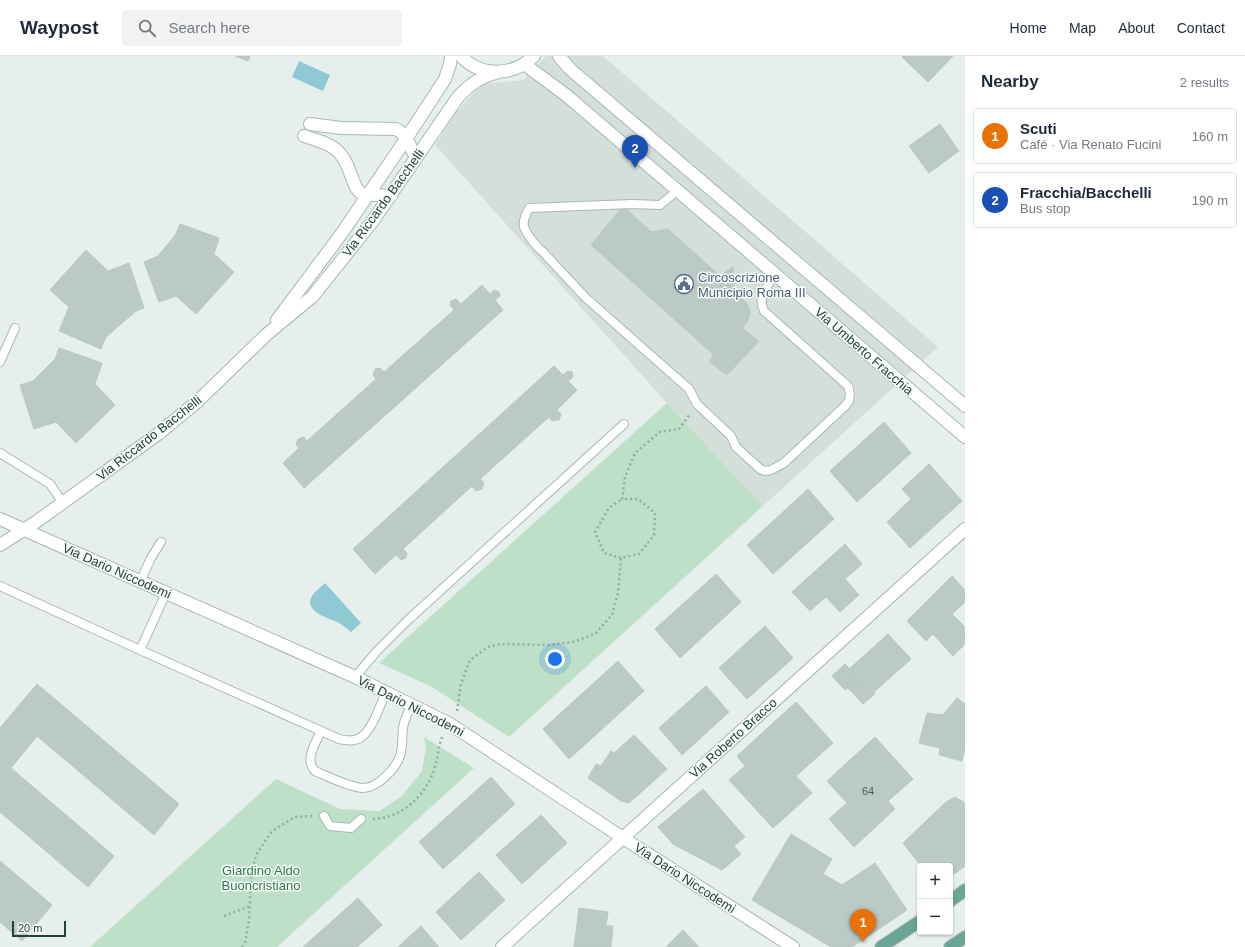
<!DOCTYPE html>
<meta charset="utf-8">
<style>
:root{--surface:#fff;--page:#f2f2f3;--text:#1f2937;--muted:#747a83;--line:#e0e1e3;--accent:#7f5249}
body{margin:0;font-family:Arial,sans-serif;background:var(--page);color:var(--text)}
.controls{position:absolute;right:12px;bottom:12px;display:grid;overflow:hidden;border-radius:4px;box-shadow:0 1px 3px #0004}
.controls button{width:36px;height:36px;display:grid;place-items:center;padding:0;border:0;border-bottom:1px solid var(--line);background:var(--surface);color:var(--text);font:20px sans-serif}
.scale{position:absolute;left:12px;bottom:10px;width:54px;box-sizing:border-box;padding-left:4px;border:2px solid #24423a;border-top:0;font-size:11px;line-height:14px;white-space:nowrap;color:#24423a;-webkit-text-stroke:3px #f7fbf9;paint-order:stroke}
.you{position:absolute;left:555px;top:603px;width:14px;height:14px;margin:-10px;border:3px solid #fff;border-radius:50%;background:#1a73e8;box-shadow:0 0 0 6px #1a73e833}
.badge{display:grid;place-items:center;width:26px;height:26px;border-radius:50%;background:var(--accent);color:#fff;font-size:13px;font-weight:700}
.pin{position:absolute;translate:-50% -33px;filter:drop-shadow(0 1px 2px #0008)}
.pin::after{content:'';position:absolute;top:21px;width:14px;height:12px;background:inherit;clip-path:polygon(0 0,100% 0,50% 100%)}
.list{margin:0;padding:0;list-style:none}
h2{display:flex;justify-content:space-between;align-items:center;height:52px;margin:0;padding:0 16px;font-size:17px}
h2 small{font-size:13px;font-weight:400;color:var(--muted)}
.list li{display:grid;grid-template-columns:26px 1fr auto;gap:12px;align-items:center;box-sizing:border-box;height:56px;margin:0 8px 8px;padding:0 8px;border:1px solid var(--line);border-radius:4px}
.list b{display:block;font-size:15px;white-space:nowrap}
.list p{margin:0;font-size:13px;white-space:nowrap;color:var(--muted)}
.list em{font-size:13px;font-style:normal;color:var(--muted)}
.icon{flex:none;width:22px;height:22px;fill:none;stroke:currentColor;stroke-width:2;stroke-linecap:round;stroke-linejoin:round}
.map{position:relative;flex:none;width:965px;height:891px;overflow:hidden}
header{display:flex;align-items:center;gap:24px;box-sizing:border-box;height:56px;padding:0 20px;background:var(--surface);border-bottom:1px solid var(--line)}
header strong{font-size:19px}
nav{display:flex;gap:22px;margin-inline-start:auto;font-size:14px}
.search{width:280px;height:36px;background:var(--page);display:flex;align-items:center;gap:10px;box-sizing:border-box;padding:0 14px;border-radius:4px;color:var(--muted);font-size:15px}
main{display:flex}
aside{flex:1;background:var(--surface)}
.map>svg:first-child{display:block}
</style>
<header>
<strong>Waypost</strong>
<div class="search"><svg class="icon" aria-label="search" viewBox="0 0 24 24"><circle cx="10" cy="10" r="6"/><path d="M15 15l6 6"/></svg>Search here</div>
<nav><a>Home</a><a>Map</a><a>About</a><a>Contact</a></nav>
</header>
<main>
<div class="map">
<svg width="965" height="891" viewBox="0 0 965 891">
<rect width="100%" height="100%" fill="#e6efeb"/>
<!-- built -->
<polygon fill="#d4dfda" points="546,0 603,0 938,291 763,450 667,347 435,89 454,59 472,38 484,28 523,24"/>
<!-- green -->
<g fill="#bfe0c8">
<polygon points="667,347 763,450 509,681 432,631 379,607"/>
<polygon points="424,681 474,712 277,891 90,891 276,723 340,753 379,755 402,740 422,715 426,691"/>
</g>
<!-- water -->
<g fill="#8ec9d4">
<polygon points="299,5 330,19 323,35 292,21"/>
<path d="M325,527l36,40 -10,9c-4,-3 -8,-7 -12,-9 -10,-5 -36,-11 -27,-27 3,-5 9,-9 13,-13z"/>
</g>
<!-- building -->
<g fill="#bbcac4" stroke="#b8c9c2">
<polygon points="235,0 250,0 248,5"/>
<polygon points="903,0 953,0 928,26 902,1"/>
<polygon points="940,68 959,95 929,117 909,90"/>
<polygon points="623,150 651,176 668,173 720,220 733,211 734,236 746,246 749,251 750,258 747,266 742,272 759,285 727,319 710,306 713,298 591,189"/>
<polygon points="180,168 219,182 214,198 234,216 196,258 176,240 159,246 144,206 158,200 176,178"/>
<polygon points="86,194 108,215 129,207 144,252 136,255 106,281 101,293 59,275 69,251 50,234"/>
<polygon points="482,229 490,238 494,234 499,236 500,240 495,244 503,254 304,432 283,407 299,392 296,389 298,383 304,381 307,385 376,323 373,319 375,313 380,312 384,316 454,254 450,249 451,245 456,243 461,248"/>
<polygon points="59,292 102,307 95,328 115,349 76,387 56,366 34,373 20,329 33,325 55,303"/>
<polygon points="554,310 563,319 568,315 572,316 573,321 568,325 577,334 557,354 561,358 559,364 552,365 549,361 480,423 484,427 482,433 476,435 472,430 403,493 407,497 406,502 401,504 396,499 375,518 353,493"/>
<polygon points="884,366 911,397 857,446 830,415"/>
<polygon points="929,408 962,445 910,492 887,466 911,443 902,433"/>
<polygon points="808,433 834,463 773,518 747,489"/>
<polygon points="845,488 862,508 845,523 859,539 840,556 826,541 810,555 792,536"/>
<polygon points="716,518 741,546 680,602 655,573"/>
<polygon points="952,520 965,534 965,546 952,558 965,571 965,588 953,600 933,578 926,585 907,565"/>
<polygon points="765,570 793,602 747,643 719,612"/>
<polygon points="888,578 911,603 874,636 866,627 861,631 847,615"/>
<polygon points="618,605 644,635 569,703 543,673"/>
<polygon points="845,608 850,613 847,615 856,625 845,634 832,620"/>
<polygon points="856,625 861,631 866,627 875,638 863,648 848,632"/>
<polygon points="37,628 179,748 154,779 37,680 11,712 114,800 88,831 0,756 0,672"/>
<polygon points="706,630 729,656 682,699 659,672"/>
<polygon points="957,642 965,648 965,693 962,705 939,699 940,692 919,687 927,657 943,659"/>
<polygon points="796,646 833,687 796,720 812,737 773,772 729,724 745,710 737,700"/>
<polygon points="634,679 667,713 629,747 621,745 588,722 596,708 601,710 611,695 614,697"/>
<polygon points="875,681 913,723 888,745 895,753 854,791 829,763 847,747 827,725"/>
<polygon points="491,721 515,748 443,813 419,786"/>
<polygon points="703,733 745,781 734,790 741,798 722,814 673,788 658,771"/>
<polygon points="955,741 965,747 965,810 950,821 950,810 921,810 903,787 946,746"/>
<polygon points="541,759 567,787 522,828 496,799"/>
<polygon points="791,778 832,803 823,818 842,829 875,807 907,854 852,891 831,891 752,844"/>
<polygon points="0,805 52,849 22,885 0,866"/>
<polygon points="479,816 505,844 461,884 436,856"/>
<polygon points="358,842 382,869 357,891 303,891"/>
<polygon points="579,852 608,856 606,870 613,870 611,891 574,891"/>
<polygon points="421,870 439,891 398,891"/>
<polygon points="683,874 699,891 666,891"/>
</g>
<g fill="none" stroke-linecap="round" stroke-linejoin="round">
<defs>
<g id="lane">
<path d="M677,135l-17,14 -28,-1 -103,4c-7,14 -8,18 2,31 3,4 6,8 11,12l44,47 103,91 8,15 34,32 5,11 24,22 5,2 6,-1 13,-7 61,-57 4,-5 1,-7 -2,-8 -84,-75c-7,-14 3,-25 11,-36"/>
<polyline points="0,306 15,272"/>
<polyline points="0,397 50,428 63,447"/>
<polyline points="140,526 151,502 161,486"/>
<path d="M0,530l140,64 199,89c21,5 27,-3 36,-21 4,-9 8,-18 11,-27"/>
<polyline points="140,594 166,537"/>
<polyline points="355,621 377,595 408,564 624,368"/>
<path d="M321,675c-5,12 -17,28 -6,40 14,6 31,15 47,17 15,1 34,-20 38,-32 3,-9 2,-19 3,-28 1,-9 5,-16 9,-23"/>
<polyline points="324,760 330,770 351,772 361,763"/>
</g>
<g id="street">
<path d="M461,0c20,22 53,20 73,0"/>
<polyline points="559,0 570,13 965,350"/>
<polyline points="524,8 566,39 965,381"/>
<path d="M310,68l31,4 55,1c11,5 15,20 20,29"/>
<path d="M304,80c26,8 38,11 47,39 3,7 4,14 11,19l29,2"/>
<polyline points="277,264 342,177 406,83 445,23 450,8 451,0"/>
<polyline points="0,463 355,621 450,668 623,782 793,891"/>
<path d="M0,489l36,-23 122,-88 40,-33 68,-66 47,-39 59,-74 86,-125c13,-14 23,-20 41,-25"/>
<polyline points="502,891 965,473"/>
</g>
<g id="primary">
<polyline points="950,845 965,834"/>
<polyline points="881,891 920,865"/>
<polyline points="950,891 965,881"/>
</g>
</defs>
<!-- lane casing -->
<use href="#lane" stroke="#a8b8b2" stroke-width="10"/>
<!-- street casing -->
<use href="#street" stroke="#a8b8b2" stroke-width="14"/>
<!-- primary casing -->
<use href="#primary" stroke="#c2cac8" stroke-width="14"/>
<!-- path -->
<g stroke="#86b3a5" stroke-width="2.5" stroke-dasharray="2 3" stroke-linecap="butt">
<polyline points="621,502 604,497 595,476 609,452 622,443"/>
<polyline points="457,655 461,628 470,604 488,591 501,588 550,589 573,586 595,578 612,559 618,537 621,502 639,498 654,479 655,457 638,443 622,443 625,421 635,397 660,376 679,373 690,358"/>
<path d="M373,763c29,-1 52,-23 61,-49 4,-11 4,-23 8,-33"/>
<polyline points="224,860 250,850"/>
<polyline points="242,891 245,887 249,865 251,820 256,799 272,775 295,761 313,760"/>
</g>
<!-- lane -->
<use href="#lane" stroke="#fff" stroke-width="8"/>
<!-- street -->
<use href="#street" stroke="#fff" stroke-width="12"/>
<!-- primary -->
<use href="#primary" stroke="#6aa596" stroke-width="12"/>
</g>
<!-- icons -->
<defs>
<symbol id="civic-ring" viewBox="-11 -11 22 22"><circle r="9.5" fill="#f7fbf9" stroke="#5c6f8a" stroke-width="1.5"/><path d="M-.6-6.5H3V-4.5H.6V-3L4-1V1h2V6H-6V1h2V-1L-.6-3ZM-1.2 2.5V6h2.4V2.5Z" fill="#5c6f8a"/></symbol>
</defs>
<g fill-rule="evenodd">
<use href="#civic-ring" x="673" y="217" width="22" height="22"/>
</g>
<g text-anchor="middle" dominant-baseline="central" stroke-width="3" stroke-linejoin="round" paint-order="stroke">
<!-- number labels -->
<g font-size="11" fill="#4a645c">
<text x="868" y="735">64</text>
</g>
<!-- street labels -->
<g font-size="13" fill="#24423a" stroke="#f7fbf9">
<text transform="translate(383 147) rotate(-54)">Via Riccardo Bacchelli</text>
<text transform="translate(864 295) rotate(41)">Via Umberto Fracchia</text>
<text transform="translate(149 382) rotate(-38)">Via Riccardo Bacchelli</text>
<text transform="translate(117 515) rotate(24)">Via Dario Niccodemi</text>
<text transform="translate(411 650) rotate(27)">Via Dario Niccodemi</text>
<text transform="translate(733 682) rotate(-42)">Via Roberto Bracco</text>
<text transform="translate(685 822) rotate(33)">Via Dario Niccodemi</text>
</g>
<!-- service labels -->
<g font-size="13" fill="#4e5e75" stroke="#f7fbf9" text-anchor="start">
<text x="698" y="221">Circoscrizione<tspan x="698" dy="15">Municipio Roma III</tspan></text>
</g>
<!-- park labels -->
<g font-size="13" fill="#2d7a4b" stroke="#f7fbf9">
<text x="261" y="814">Giardino Aldo<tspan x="261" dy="15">Buoncristiano</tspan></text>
</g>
</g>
</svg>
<div class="controls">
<button>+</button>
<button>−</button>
</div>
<div class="scale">20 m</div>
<div class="you"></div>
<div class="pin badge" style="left:863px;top:886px;background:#e8710a">1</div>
<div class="pin badge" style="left:635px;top:112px;background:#1a4fb4">2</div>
</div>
<aside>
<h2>Nearby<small>2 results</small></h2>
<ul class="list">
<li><span class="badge" style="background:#e8710a">1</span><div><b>Scuti</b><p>Café · Via Renato Fucini</p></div><em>160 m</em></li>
<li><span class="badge" style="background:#1a4fb4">2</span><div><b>Fracchia/Bacchelli</b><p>Bus stop</p></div><em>190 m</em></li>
</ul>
</aside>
</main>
